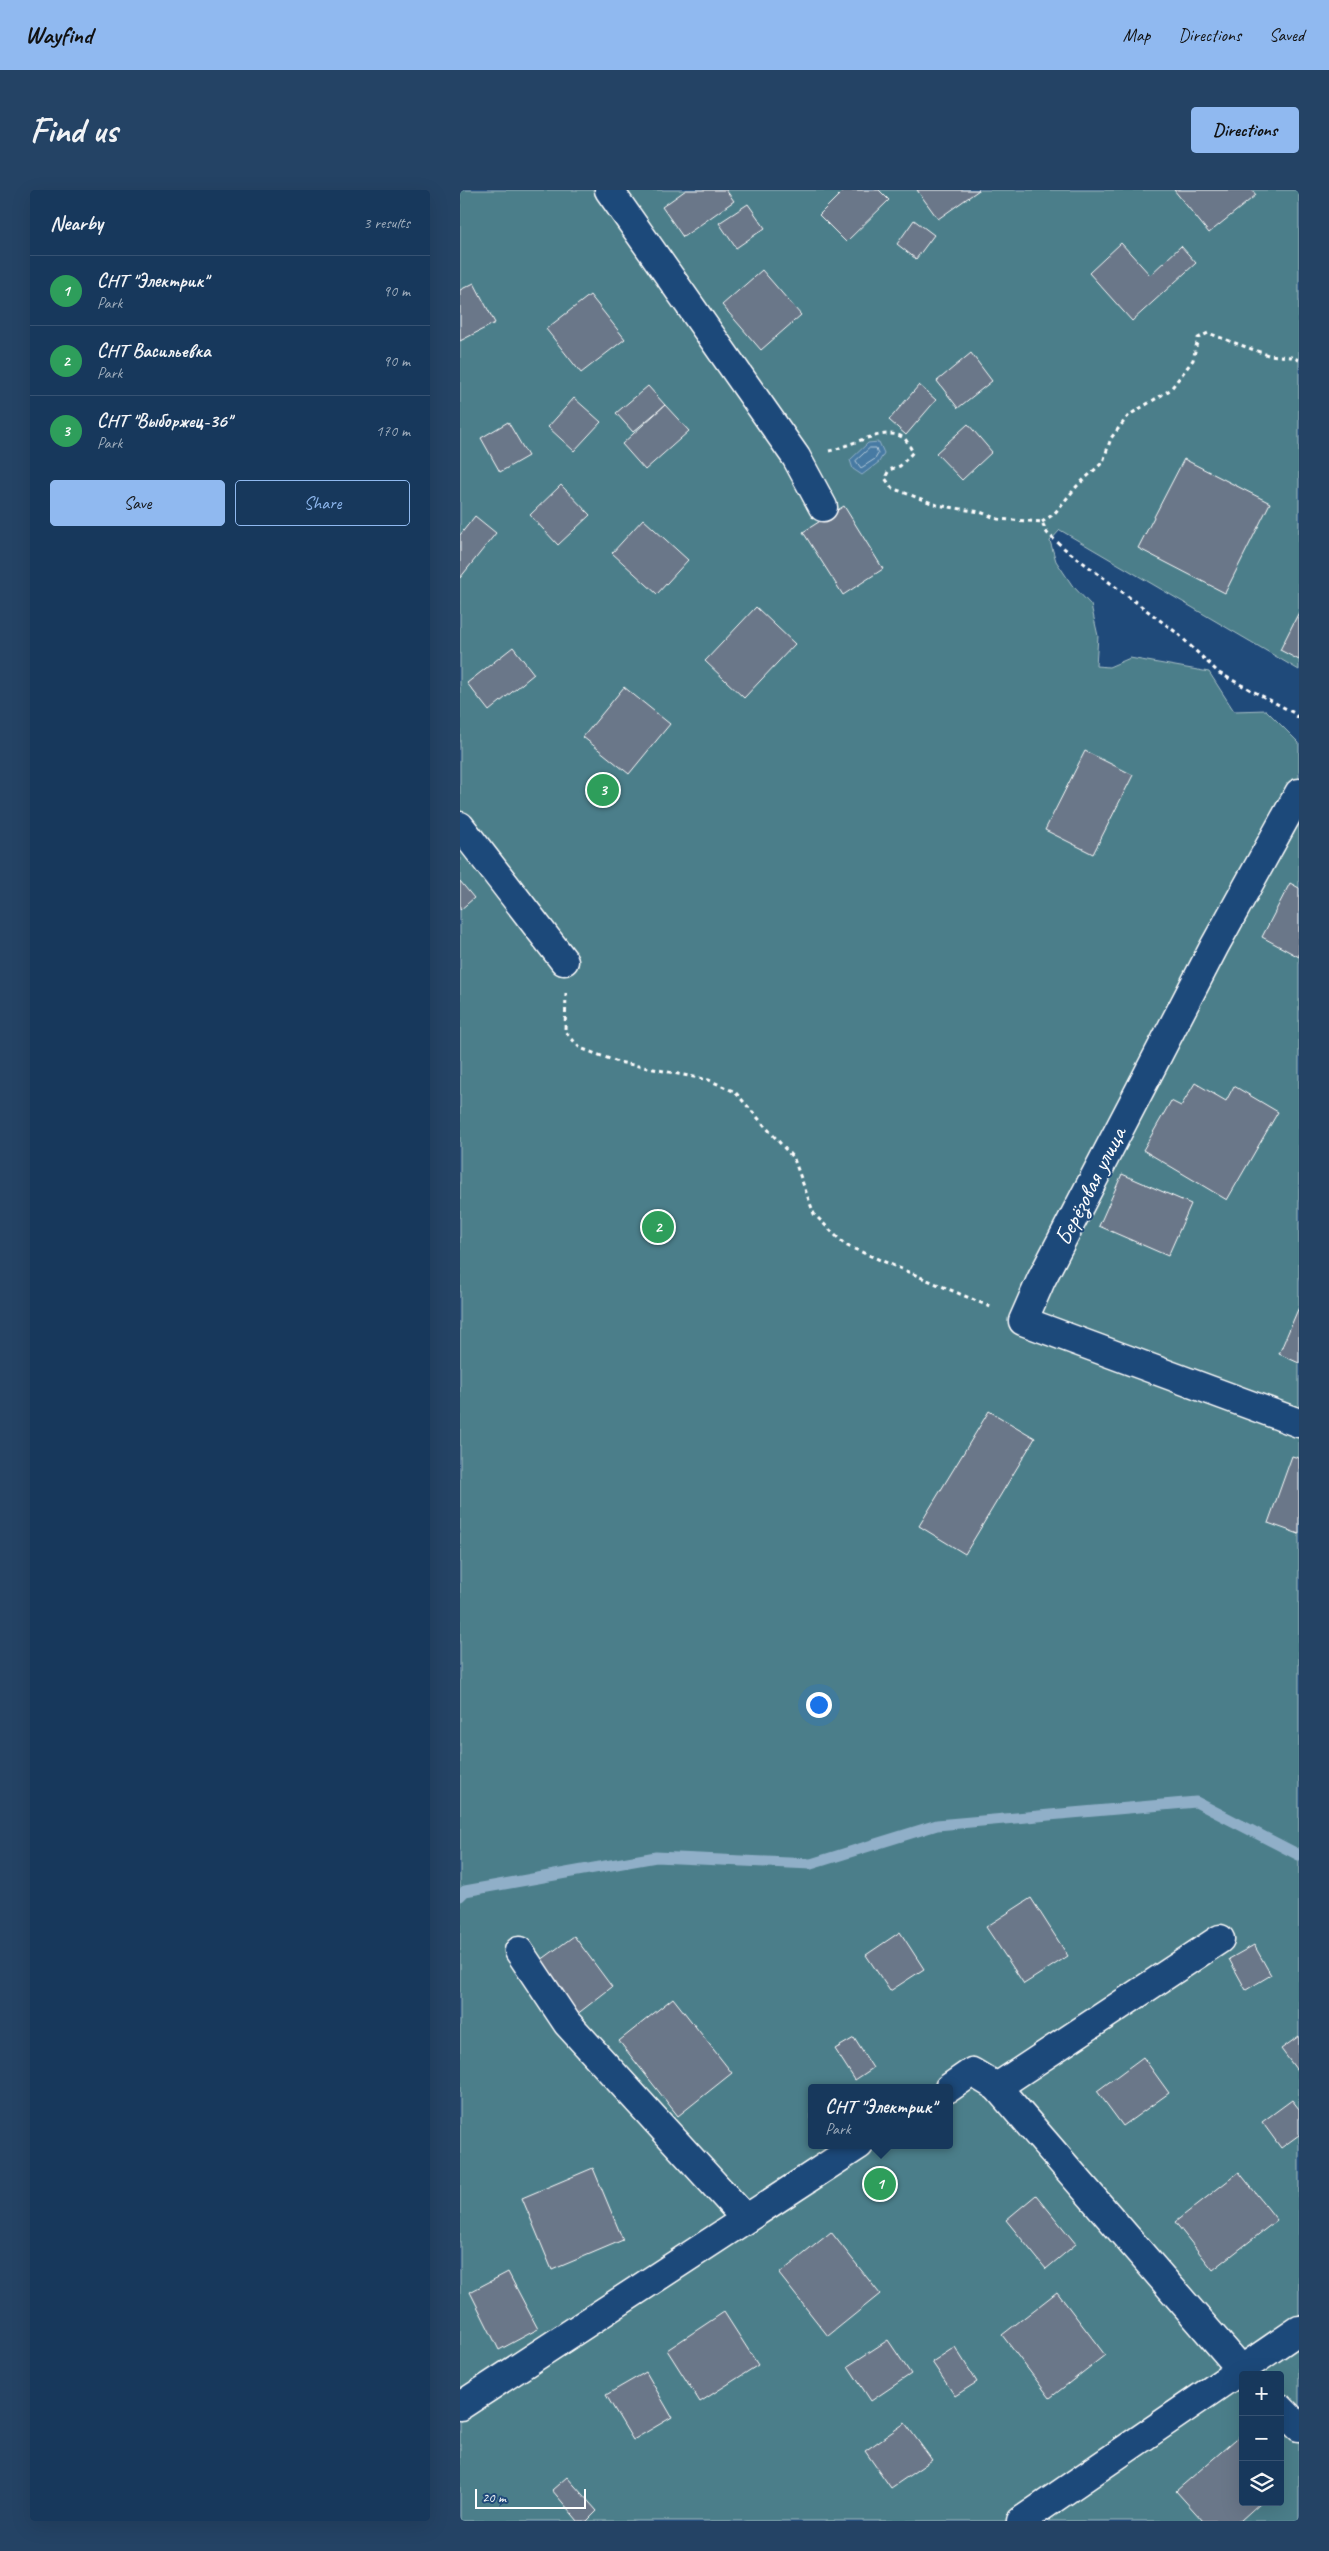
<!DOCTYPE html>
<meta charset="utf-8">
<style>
:root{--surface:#17385c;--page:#244365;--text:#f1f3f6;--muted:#9eacbb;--line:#365272;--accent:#90b9f0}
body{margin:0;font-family:Caveat,sans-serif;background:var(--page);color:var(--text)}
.controls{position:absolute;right:15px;bottom:15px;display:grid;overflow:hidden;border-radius:5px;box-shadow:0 5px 20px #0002}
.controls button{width:45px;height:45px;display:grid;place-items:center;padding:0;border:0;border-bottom:1px solid var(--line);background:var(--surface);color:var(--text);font:25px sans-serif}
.scale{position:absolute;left:15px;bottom:12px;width:111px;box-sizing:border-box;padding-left:5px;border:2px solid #fff;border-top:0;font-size:14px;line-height:18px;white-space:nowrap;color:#fff;-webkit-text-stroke:4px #1f4a7a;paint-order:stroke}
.you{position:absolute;left:358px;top:1514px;width:18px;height:18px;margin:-12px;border:4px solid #fff;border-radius:50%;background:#1a73e8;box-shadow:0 0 0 8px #1a73e833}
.badge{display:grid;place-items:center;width:32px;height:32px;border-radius:50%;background:var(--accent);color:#fff;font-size:16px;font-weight:700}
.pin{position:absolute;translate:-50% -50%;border:2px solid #fff;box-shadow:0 1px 5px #0006}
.popup{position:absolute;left:348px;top:1894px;width:145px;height:65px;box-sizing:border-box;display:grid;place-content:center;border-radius:5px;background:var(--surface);filter:drop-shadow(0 1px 4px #0005);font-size:16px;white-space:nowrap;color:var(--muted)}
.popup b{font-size:19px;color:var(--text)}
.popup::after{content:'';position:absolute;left:50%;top:100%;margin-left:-10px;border:10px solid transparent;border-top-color:var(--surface)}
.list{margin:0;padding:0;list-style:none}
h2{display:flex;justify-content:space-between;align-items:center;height:65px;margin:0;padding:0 20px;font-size:21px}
h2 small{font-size:16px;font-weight:400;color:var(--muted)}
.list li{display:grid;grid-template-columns:32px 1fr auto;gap:15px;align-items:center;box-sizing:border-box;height:70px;padding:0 20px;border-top:1px solid var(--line)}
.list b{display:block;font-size:19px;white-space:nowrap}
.list p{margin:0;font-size:16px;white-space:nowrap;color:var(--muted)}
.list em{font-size:16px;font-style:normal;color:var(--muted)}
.actions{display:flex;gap:10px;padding:15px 20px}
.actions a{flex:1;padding:11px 0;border:1px solid var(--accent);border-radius:5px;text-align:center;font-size:18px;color:var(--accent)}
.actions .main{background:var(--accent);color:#111}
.icon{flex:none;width:28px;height:28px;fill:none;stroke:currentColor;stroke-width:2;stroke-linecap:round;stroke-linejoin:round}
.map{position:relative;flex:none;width:839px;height:2331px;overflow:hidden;border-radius:5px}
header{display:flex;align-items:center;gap:30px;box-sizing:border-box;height:70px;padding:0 25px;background:var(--accent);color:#111}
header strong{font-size:24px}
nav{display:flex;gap:28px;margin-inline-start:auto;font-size:18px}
.intro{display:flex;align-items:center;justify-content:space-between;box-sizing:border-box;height:120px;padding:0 30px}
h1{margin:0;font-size:35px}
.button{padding:12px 22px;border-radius:5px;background:var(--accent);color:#111;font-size:18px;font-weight:700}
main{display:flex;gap:30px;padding:0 30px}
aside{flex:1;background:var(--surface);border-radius:5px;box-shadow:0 5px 20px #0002}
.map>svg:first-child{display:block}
</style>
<header>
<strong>Wayfind</strong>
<nav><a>Map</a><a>Directions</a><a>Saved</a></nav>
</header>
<div class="intro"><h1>Find us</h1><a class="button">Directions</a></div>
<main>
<aside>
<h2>Nearby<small>3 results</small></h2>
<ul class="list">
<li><span class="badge" style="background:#2e9e5b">1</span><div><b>СНТ &quot;Электрик&quot;</b><p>Park</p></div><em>90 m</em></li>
<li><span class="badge" style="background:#2e9e5b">2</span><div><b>СНТ Васильевка</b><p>Park</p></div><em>90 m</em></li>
<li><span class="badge" style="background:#2e9e5b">3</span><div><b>СНТ &quot;Выборжец-36&quot;</b><p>Park</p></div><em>170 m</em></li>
</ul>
<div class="actions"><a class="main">Save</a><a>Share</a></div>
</aside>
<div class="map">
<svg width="839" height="2331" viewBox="0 0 839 2331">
<rect width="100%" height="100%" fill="#1f4a7a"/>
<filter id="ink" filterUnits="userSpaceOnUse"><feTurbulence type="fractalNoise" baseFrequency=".02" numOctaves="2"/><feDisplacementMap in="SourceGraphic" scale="10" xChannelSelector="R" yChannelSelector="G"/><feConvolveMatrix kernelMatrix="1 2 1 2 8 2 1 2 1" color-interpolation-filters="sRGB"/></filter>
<g filter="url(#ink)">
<!-- green -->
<path fill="#4c7e8a" stroke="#a6bec4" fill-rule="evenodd" d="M0,0h839v480l-239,-140 -10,11 6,20 16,24 19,20 7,31 -2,30 13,1 21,-9 79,14 25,39 32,-1 33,33v1778h-839zM351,1898h138v57h-138zM783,2185h37v127h-37z"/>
<!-- water -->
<polygon fill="#467aa3" stroke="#90afc8" points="419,252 424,263 419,272 402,285 393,279 390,270 408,253"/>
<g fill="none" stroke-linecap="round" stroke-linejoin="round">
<!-- shore -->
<polygon stroke="#b5cada" stroke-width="1" points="410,258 416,258 418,264 415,269 401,278 396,271"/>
<!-- stream -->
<polyline stroke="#90afc8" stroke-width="11" points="0,1706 5,1701 196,1667 351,1674 477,1635 736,1612 839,1665"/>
</g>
<!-- building -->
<g fill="#6a7789" stroke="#fff">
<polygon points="226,0 266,0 274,11 223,47 202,17"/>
<polygon points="384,0 419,0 429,10 386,52 359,25"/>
<polygon points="457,0 519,0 478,29"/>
<polygon points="714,0 792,0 796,5 749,43"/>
<polygon points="288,14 305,38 276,58 259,33"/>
<polygon points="454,30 474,45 456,69 437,54"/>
<polygon points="661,53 690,85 721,56 736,73 672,131 629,83"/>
<polygon points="302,80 341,125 301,160 262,115"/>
<polygon points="14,93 35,133 0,151 0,100"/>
<polygon points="130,105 165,149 121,183 86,139"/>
<polygon points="511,163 532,191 498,218 477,191"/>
<polygon points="459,195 476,210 446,245 429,230"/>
<polygon points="188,196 205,215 173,242 156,223"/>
<polygon points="114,208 141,232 114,261 88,237"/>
<polygon points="205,215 229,241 185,280 162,254"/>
<polygon points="48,232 68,266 40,282 21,248"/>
<polygon points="508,234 532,262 502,290 476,263"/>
<polygon points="724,269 810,313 765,403 678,358"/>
<polygon points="101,295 130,325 98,355 70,325"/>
<polygon points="384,316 423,379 383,405 343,342"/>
<polygon points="15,326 36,343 0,388 0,345"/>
<polygon points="183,329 228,370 197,404 152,363"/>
<polygon points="296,417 335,454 284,508 245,471"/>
<polygon points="839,422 839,470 820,460"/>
<polygon points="53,457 74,484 29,521 7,493"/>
<polygon points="164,497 210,534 169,584 123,547"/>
<polygon points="625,561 673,585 633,664 585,640"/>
<polygon points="0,691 14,708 0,720"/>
<polygon points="830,693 839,698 839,767 802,747"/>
<polygon points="735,893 766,911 774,896 818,922 767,1010 683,960 711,911 721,916"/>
<polygon points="662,984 731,1014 708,1066 639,1036"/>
<polygon points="839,1117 839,1173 819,1164"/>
<polygon points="529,1221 575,1248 505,1364 459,1336"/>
<polygon points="832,1266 839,1268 839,1344 808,1333"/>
<polygon points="571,1708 608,1766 564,1794 526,1737"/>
<polygon points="440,1742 464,1779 430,1801 406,1765"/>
<polygon points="114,1746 152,1797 116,1825 77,1773"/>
<polygon points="794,1755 811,1785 786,1800 769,1769"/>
<polygon points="213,1808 272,1883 218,1926 159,1851"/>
<polygon points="839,1846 839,1883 821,1859"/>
<polygon points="394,1848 413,1878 395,1890 375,1859"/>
<polygon points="683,1867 709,1903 663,1936 637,1901"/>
<polygon points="832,1910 839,1919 839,1945 821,1958 802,1932"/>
<polygon points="133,1978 163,2050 92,2080 62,2008"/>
<polygon points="779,1982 817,2030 753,2080 715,2032"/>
<polygon points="576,2005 616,2054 586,2079 546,2030"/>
<polygon points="371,2042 420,2104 368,2146 319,2084"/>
<polygon points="48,2082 78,2139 39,2160 10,2102"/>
<polygon points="597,2102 645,2165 590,2208 542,2145"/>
<polygon points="264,2122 298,2175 240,2212 207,2160"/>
<polygon points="428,2150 451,2184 411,2211 388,2176"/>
<polygon points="495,2157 517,2192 495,2206 472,2172"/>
<polygon points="186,2182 212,2227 173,2250 146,2205"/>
<polygon points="445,2233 472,2270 431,2298 405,2261"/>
<polygon points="783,2243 783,2312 801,2312 780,2331 743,2331 716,2301"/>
<polygon points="107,2287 137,2321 127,2331 118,2331 92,2300"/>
</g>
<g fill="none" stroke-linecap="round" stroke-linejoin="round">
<defs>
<g id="minor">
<polyline points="149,0 336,267 363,317"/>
<polyline points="839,603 754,757 581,1090 563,1131 839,1233"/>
<polyline points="0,636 104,771"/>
<polyline points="59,1761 107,1833 285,2028"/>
<polyline points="537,1897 760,1749"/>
<polyline points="489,1898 512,1882 537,1897 786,2185"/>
<polyline points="0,2216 399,1955"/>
<polyline points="820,2218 839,2237"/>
<polyline points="561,2331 839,2140"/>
</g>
</defs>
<!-- minor casing -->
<use href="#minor" stroke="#fff" stroke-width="31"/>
<!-- path -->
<g stroke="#fff" stroke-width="3" stroke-dasharray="4 4" stroke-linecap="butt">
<path d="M369,261c19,-4 59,-27 76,-12 3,3 5,9 8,13l-13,14 -11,4 -4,8 7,10 45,17 43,7 18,7 44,3 5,11 18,16 112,84 42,40 75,40 5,6"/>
<polyline points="582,332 594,324 617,296 643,272 651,248 669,225 710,200 733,170 738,148 748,143 808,165 831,167 839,170"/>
<polyline points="106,803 105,841 120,858 158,872 249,890 275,902 334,969 354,1024 385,1055 533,1118"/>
</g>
<!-- minor -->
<use href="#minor" stroke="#1f4a7a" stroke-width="28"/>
</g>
</g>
<g text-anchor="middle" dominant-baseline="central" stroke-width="4" stroke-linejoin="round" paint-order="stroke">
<!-- street labels -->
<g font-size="24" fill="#fff" stroke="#1f4a7a">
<text transform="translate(630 996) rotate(-63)">Берёзовая улица</text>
</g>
</g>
</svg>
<div class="controls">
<button>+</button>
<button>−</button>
<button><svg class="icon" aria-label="layers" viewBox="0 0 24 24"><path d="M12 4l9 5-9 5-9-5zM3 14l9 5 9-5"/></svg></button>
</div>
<div class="scale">20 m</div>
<div class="you"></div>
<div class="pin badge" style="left:420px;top:1994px;background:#2e9e5b">1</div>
<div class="popup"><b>СНТ &quot;Электрик&quot;</b>Park</div>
<div class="pin badge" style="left:198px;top:1037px;background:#2e9e5b">2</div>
<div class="pin badge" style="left:143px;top:600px;background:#2e9e5b">3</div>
</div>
</main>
